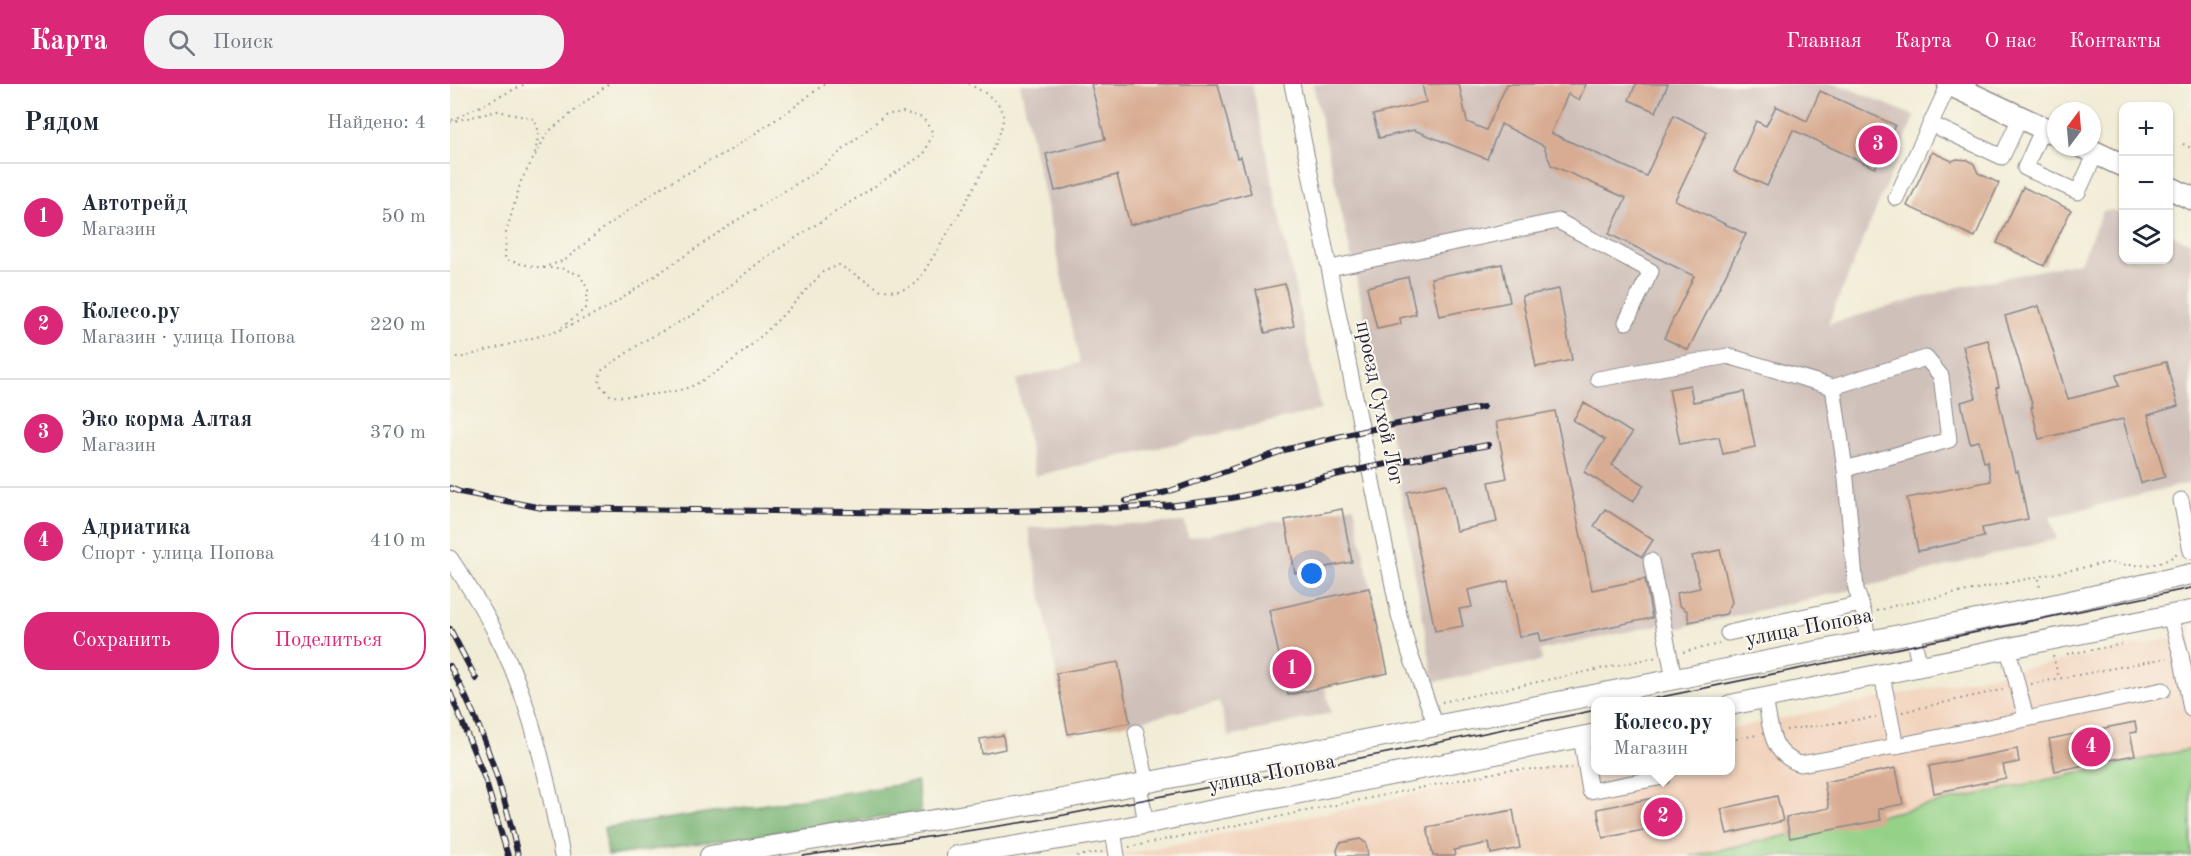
<!DOCTYPE html>
<html lang="ru">
<meta charset="utf-8">
<style>
:root{--surface:#fff;--page:#f2f2f3;--text:#1f2937;--muted:#747a83;--line:#e0e1e3;--accent:#db2777}
body{margin:0;font-family:"Old Standard TT",serif;background:var(--page);color:var(--text)}
.controls{position:absolute;right:18px;top:18px;display:grid;overflow:hidden;border-radius:12px;box-shadow:0 2px 4px #0004}
.controls button{width:54px;height:54px;display:grid;place-items:center;padding:0;border:0;border-bottom:2px solid var(--line);background:var(--surface);color:var(--text);font:30px sans-serif}
.compass{position:absolute;left:1597px;top:18px;width:54px;height:54px;border-radius:50%;background:var(--surface);box-shadow:0 2px 4px #0004;rotate:16deg}
.you{position:absolute;left:862px;top:490px;width:21px;height:21px;margin:-15px;border:4px solid #fff;border-radius:50%;background:#1a73e8;box-shadow:0 0 0 9px #1a73e833}
.badge{display:grid;place-items:center;width:39px;height:39px;border-radius:50%;background:var(--accent);color:#fff;font-size:20px;font-weight:700}
.pin{position:absolute;translate:-50% -50%;border:3px solid #fff;box-shadow:0 2px 6px #0006}
.popup{position:absolute;left:1141px;top:613px;width:144px;height:78px;box-sizing:border-box;display:grid;place-content:center;border-radius:12px;background:var(--surface);filter:drop-shadow(0 2px 4px #0005);font-size:20px;white-space:nowrap;color:var(--muted)}
.popup b{font-size:22px;color:var(--text)}
.popup::after{content:'';position:absolute;left:50%;top:100%;margin-left:-12px;border:12px solid transparent;border-top-color:var(--surface)}
.list{margin:0;padding:0;list-style:none}
h2{display:flex;justify-content:space-between;align-items:center;height:78px;margin:0;padding:0 24px;font-size:26px}
h2 small{font-size:20px;font-weight:400;color:var(--muted)}
.list li{display:grid;grid-template-columns:39px 1fr auto;gap:18px;align-items:center;box-sizing:border-box;height:108px;padding:0 24px;border-top:2px solid var(--line)}
.list b{display:block;font-size:22px;white-space:nowrap}
.list p{margin:0;font-size:20px;white-space:nowrap;color:var(--muted)}
.list em{font-size:20px;font-style:normal;color:var(--muted)}
.actions{display:flex;gap:12px;padding:18px 24px}
.actions a{flex:1;padding:14px 0;border:2px solid var(--accent);border-radius:24px;text-align:center;font-size:21px;color:var(--accent)}
.actions .main{background:var(--accent);color:#fff}
.icon{flex:none;width:33px;height:33px;fill:none;stroke:currentColor;stroke-width:2;stroke-linecap:round;stroke-linejoin:round}
.map{position:relative;flex:none;width:1741px;height:772px;overflow:hidden}
header{display:flex;align-items:center;gap:36px;box-sizing:border-box;height:84px;padding:0 30px;background:var(--accent);color:#fff}
header strong{font-size:28px}
nav{display:flex;gap:33px;margin-inline-start:auto;font-size:21px}
.search{width:420px;height:54px;background:var(--page);display:flex;align-items:center;gap:15px;box-sizing:border-box;padding:0 21px;border-radius:24px;color:var(--muted);font-size:22px}
main{display:flex}
aside{flex:1;background:var(--surface)}
.map>svg:first-child{display:block}
</style>
<header>
<strong>Карта</strong>
<div class="search"><svg class="icon" aria-label="search" viewBox="0 0 24 24"><circle cx="10" cy="10" r="6"/><path d="M15 15l6 6"/></svg>Поиск</div>
<nav><a>Главная</a><a>Карта</a><a>О нас</a><a>Контакты</a></nav>
</header>
<main>
<aside>
<h2>Рядом<small>Найдено: 4</small></h2>
<ul class="list">
<li><span class="badge">1</span><div><b>Автотрейд</b><p>Магазин</p></div><em>50 m</em></li>
<li><span class="badge">2</span><div><b>Колесо.ру</b><p>Магазин · улица Попова</p></div><em>220 m</em></li>
<li><span class="badge">3</span><div><b>Эко корма Алтая</b><p>Магазин</p></div><em>370 m</em></li>
<li><span class="badge">4</span><div><b>Адриатика</b><p>Спорт · улица Попова</p></div><em>410 m</em></li>
</ul>
<div class="actions"><a class="main">Сохранить</a><a>Поделиться</a></div>
</aside>
<div class="map">
<svg width="1741" height="772" viewBox="0 0 1741 772">
<rect width="100%" height="100%" fill="#fbf7ec"/>
<filter id="ink" filterUnits="userSpaceOnUse"><feTurbulence type="fractalNoise" baseFrequency=".0167" numOctaves="2"/><feDisplacementMap in="SourceGraphic" scale="12" xChannelSelector="R" yChannelSelector="G"/><feConvolveMatrix kernelMatrix="1 2 1 2 8 2 1 2 1" color-interpolation-filters="sRGB"/></filter>
<filter id="wash" filterUnits="userSpaceOnUse"><feTurbulence type="fractalNoise" baseFrequency=".008" numOctaves="4" result="noise"/><feDisplacementMap in="SourceGraphic" scale="24" xChannelSelector="R" yChannelSelector="G"/><feGaussianBlur stdDeviation="1.35" result="paint"/><feColorMatrix in="noise" values="0 0 0 0 0 0 0 0 0 0 0 0 0 0 0 0 0 1.4 0 .05"/><feComposite in="paint" operator="in"/></filter>
<g filter="url(#wash)">
<rect width="100%" height="100%" fill="#f1ecd5"/>
<!-- built -->
<polygon fill="#f2d4be" points="1741,550 1741,665 1240,772 666,772 1145,673 1146,686 1280,686 1281,645"/>
<!-- industrial -->
<g fill="#cfc0ba">
<polygon points="570,0 802,0 871,326 585,392 566,296 630,279"/>
<polygon points="863,0 1388,0 1465,32 1378,240 1509,203 1630,178 1653,127 1662,126 1673,131 1674,176 1718,176 1719,149 1741,159 1741,399 1600,433 1607,455 1406,505 1221,546 1209,541 1090,566 1092,577 984,598 939,342"/>
<polygon points="904,422 938,589 875,603 881,629 779,653 769,618 680,639 618,650 578,444 735,438 738,454"/>
</g>
<!-- green -->
<polygon fill="#95d288" stroke="#5c7a62" stroke-width="1.5" points="1741,665 1741,772 1240,772"/>
<!-- forest -->
<polygon fill="#78b474" stroke="#4d6b58" stroke-width="1.5" points="467,698 471,728 158,772 154,744"/>
<g id="blocks">
<!-- building -->
<g fill="#d8ac92">
<polygon points="641,0 768,0 787,74 791,73 801,109 680,141 667,91 605,107 596,70 655,55"/>
<polygon points="972,0 1009,0 1017,38 1036,46 1057,0 1136,0 1129,16 1118,10 1101,49 1196,92 1224,31 1257,48 1225,116 1296,150 1238,266 1214,254 1244,192 1159,150 1176,114 1101,81 1094,62 1051,40 1037,75 964,46 929,54 923,31 976,18"/>
<polygon points="1186,0 1218,0 1206,28 1179,16"/>
<polygon points="1370,7 1445,41 1425,84 1343,46 1317,102 1284,87 1306,37 1316,42 1326,22 1357,37"/>
<polygon points="1482,68 1502,77 1507,75 1518,76 1524,80 1528,89 1549,99 1525,153 1457,122"/>
<polygon points="1573,103 1621,126 1594,182 1547,159"/>
<polygon points="1052,180 1060,218 989,232 981,194"/>
<polygon points="958,193 966,230 950,234 951,240 927,245 917,203"/>
<polygon points="835,200 844,242 815,249 806,206"/>
<polygon points="1109,205 1122,276 1086,283 1072,212"/>
<polygon points="1589,222 1618,315 1669,302 1666,291 1716,278 1728,322 1698,331 1715,393 1691,399 1673,335 1589,355 1581,323 1583,323 1555,232"/>
<polygon points="1538,256 1549,303 1546,304 1565,388 1568,387 1578,435 1532,444 1534,453 1468,467 1457,414 1541,397 1537,377 1534,378 1529,357 1520,359 1511,318 1526,314 1513,262"/>
<polygon points="1240,301 1243,318 1294,308 1305,363 1273,370 1269,353 1230,360 1219,305"/>
<polygon points="1134,319 1182,349 1162,381 1194,401 1183,418 1134,388 1155,356 1123,336"/>
<polygon points="1105,327 1142,506 1195,495 1202,534 1091,557 1089,549 1069,553 1058,497 1018,506 1022,523 1009,525 1013,542 985,547 957,408 996,400 1006,447 1047,438 1039,398 1057,394 1046,338"/>
<polygon points="892,425 902,478 845,489 835,436"/>
<polygon points="1155,425 1203,456 1192,473 1144,442"/>
<polygon points="1270,466 1282,518 1276,530 1239,538 1237,527 1229,521 1227,509 1250,504 1242,472"/>
<polygon points="919,504 938,589 838,611 819,526"/>
<polygon points="668,578 680,639 618,650 606,589"/>
<polygon points="1685,638 1687,648 1680,649 1685,671 1605,687 1599,655"/>
<polygon points="553,651 555,665 532,670 530,655"/>
<polygon points="1567,665 1569,678 1553,681 1556,694 1484,709 1479,682"/>
<polygon points="1446,684 1453,720 1428,725 1431,736 1340,754 1336,733 1379,724 1374,698"/>
<polygon points="1327,712 1333,737 1277,750 1271,725"/>
<polygon points="1209,713 1214,742 1153,754 1147,725"/>
<polygon points="1063,726 1070,764 1041,770 1039,759 1004,766 1005,772 983,772 977,743"/>
<polygon points="910,755 916,759 918,772 888,772 887,766 890,759"/>
</g>
</g>
</g>
<g filter="url(#ink)">
<use href="#blocks" fill-opacity="0" stroke="#8a8788" stroke-width="1.5"/>
<g fill="none" stroke-linecap="round" stroke-linejoin="round">
<defs>
<g id="minor">
<polyline points="842,0 949,531 960,570 986,642"/>
<polyline points="1481,40 1552,73 1570,34"/>
<polyline points="1593,44 1575,84 1628,108 1646,69"/>
<polyline points="1446,114 1499,0"/>
<polyline points="880,184 1108,137 1201,187 1176,238"/>
<polyline points="1148,295 1278,272 1383,303 1395,385 1406,505 1414,530 1418,557"/>
<polyline points="1383,303 1476,274 1491,292 1499,356 1395,385"/>
<polyline points="1731,416 1741,467"/>
<path d="M0,474c16,24 32,48 45,74 35,66 54,151 67,224"/>
<polyline points="1201,477 1224,595"/>
<polyline points="1720,532 1731,571 1741,625"/>
<polyline points="1462,548 1470,583"/>
<polyline points="1278,549 1411,520"/>
<polyline points="1558,565 1576,634"/>
<polyline points="1432,591 1446,663"/>
<path d="M1315,614c6,29 4,55 35,66 122,-21 242,-49 363,-74"/>
<polyline points="686,648 697,699"/>
<polyline points="1131,653 1140,707 1213,693 1212,686"/>
<polyline points="689,701 696,739"/>
<polyline points="663,746 667,772"/>
</g>
<g id="major">
<polyline points="1280,621 1741,527"/>
<polyline points="260,772 602,717 1593,523 1741,490"/>
<polyline points="507,772 663,746 1146,650"/>
</g>
<g id="highway">
<polyline points="1499,0 1606,50"/>
<polyline points="1633,63 1674,82"/>
<polyline points="1718,103 1741,114"/>
</g>
</defs>
<!-- minor casing -->
<use href="#minor" stroke="#8a8788" stroke-width="17"/>
<!-- major casing -->
<use href="#major" stroke="#8a8788" stroke-width="22"/>
<!-- highway casing -->
<use href="#highway" stroke="#8a8788" stroke-width="25"/>
<!-- path -->
<g stroke="#8a8788" stroke-width="2" stroke-dasharray="1.5 4.5" stroke-linecap="butt">
<polyline points="158,0 98,48 71,97 56,149 55,175 71,180 92,184 115,176 150,147 210,104 282,65 343,24 374,0"/>
<polyline points="2,36 75,0"/>
<polyline points="0,38 48,27 84,35 89,48 85,69"/>
<polyline points="1733,60 1741,64"/>
<polyline points="94,184 111,184 130,191 138,206 136,224 112,243"/>
<path d="M0,273h13l95,-26 51,-24 130,-88 78,-48 68,-56 18,-3 20,6 10,15 -9,21 -162,106 -64,52 -54,29 -43,30 -2,13 12,12c16,2 68,-3 81,-10 52,-26 92,-72 131,-114l16,-7 42,25 19,1 17,-8c17,-28 91,-143 86,-169 -3,-15 -22,-23 -34,-30"/>
<polyline points="1589,495 1590,507"/>
<path d="M1427,527l16,-5 213,-43c23,2 54,7 71,-10"/>
<polyline points="1233,568 1269,560"/>
<polyline points="1617,570 1675,560"/>
<polyline points="1603,572 1609,595"/>
<polyline points="1581,600 1717,574"/>
<polyline points="992,618 1207,573"/>
<polyline points="1452,628 1555,605"/>
<polyline points="1336,646 1426,633"/>
<polyline points="1280,656 1307,651"/>
<polyline points="679,763 1058,686 1122,684"/>
<polyline points="627,772 653,768"/>
</g>
<!-- minor -->
<use href="#minor" stroke="#fff" stroke-width="15"/>
<!-- major -->
<use href="#major" stroke="#fff" stroke-width="20"/>
<!-- highway -->
<use href="#highway" stroke="#fff" stroke-width="22"/>
<!-- tram -->
<g stroke="#22223b" stroke-width="1.5">
<polyline points="1187,618 1741,504"/>
<polyline points="353,772 588,736 952,666 1146,626"/>
</g>
<defs>
<g id="rail">
<polyline points="0,404 10,408 92,424 478,429 675,424 726,421 782,414 921,383 1038,361"/>
<polyline points="676,417 717,408 838,365 913,347 1033,323"/>
<polyline points="0,545 26,595"/>
<path d="M0,582c32,58 54,125 68,190"/>
<polyline points="0,608 35,695 58,772"/>
</g>
</defs>
<!-- rail casing -->
<use href="#rail" stroke="#22223b" stroke-width="6"/>
<!-- rail -->
<use href="#rail" stroke="#fbf7ec" stroke-width="4" stroke-dasharray="11" stroke-linecap="butt"/>
</g>
</g>
<g text-anchor="middle" dominant-baseline="central" stroke-width="4.5" stroke-linejoin="round" paint-order="stroke">
<!-- street labels -->
<g font-size="21" fill="#22223b" stroke="#fbf7ec">
<text transform="translate(929 319) rotate(78)">проезд Сухой Лог</text>
<text transform="translate(1359 544) rotate(-11)">улица Попова</text>
<text transform="translate(822 690) rotate(-11)">улица Попова</text>
</g>
</g>
</svg>
<div class="controls">
<button>+</button>
<button>−</button>
<button><svg class="icon" aria-label="layers" viewBox="0 0 24 24"><path d="M12 4l9 5-9 5-9-5zM3 14l9 5 9-5"/></svg></button>
</div>
<svg class="compass" viewBox="-18 -18 36 36"><path d="M0-13l5 13h-10z" fill="#e53935"/><path d="M0 13l5-13h-10z" fill="#747a83"/></svg>
<div class="you"></div>
<div class="pin badge" style="left:842px;top:585px">1</div>
<div class="pin badge" style="left:1213px;top:733px">2</div>
<div class="popup"><b>Колесо.ру</b>Магазин</div>
<div class="pin badge" style="left:1428px;top:61px">3</div>
<div class="pin badge" style="left:1641px;top:663px">4</div>
</div>
</main>
